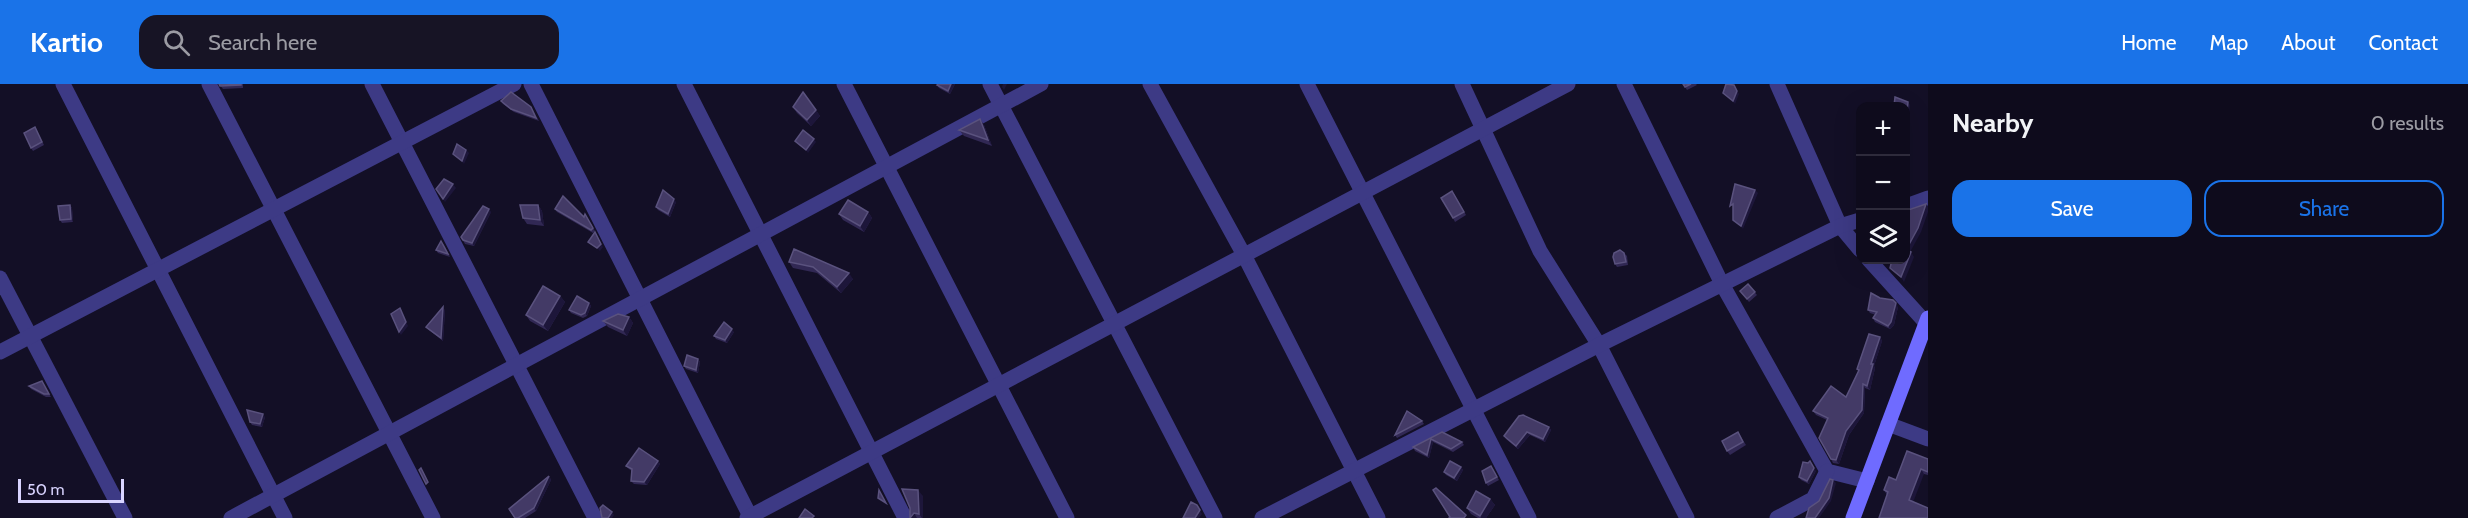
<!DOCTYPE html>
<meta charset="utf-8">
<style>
:root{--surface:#0e0b1c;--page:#171425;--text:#f1f3f6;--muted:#9b9ba3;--line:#2e2b3b;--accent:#1a73e8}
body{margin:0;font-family:Cabin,sans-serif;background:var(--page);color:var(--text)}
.controls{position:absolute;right:18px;top:18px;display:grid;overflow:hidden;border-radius:12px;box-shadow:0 6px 24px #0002}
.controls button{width:54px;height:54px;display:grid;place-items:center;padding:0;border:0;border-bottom:2px solid var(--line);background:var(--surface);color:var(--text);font:30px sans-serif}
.scale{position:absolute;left:18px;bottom:15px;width:106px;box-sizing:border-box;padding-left:6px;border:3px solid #d9d4ff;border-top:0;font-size:16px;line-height:21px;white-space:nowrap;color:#d9d4ff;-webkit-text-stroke:4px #130f26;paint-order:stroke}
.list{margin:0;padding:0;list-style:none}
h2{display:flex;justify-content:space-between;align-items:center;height:78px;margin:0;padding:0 24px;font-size:26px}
h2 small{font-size:20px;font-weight:400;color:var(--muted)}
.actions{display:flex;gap:12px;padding:18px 24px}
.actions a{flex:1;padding:14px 0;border:2px solid var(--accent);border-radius:18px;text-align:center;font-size:21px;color:var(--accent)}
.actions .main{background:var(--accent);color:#fff}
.icon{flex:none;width:33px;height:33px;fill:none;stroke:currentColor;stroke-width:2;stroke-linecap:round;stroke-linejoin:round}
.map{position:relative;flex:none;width:1928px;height:434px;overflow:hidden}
header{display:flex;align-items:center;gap:36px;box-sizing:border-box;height:84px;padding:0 30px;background:var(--accent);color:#fff}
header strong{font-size:28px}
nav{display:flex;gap:33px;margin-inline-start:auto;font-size:21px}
.search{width:420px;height:54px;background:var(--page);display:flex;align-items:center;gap:15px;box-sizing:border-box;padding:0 21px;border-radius:18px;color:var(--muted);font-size:22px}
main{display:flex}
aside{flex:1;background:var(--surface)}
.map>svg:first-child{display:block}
</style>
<header>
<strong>Kartio</strong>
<div class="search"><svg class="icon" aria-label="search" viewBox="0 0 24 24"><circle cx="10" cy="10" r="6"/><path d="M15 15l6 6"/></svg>Search here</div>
<nav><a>Home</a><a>Map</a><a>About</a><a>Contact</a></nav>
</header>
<main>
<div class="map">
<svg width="1928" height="434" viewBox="0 0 1928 434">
<rect width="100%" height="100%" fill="#130f26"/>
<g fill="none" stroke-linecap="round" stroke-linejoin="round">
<!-- street -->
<g stroke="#3d3a85" stroke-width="15">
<polyline points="63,0 285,434"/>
<polyline points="209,0 433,434"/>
<polyline points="372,0 595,434"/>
<polyline points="531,0 751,434"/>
<polyline points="684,0 905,434"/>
<polyline points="844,0 1067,434"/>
<polyline points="990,0 1215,434"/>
<polyline points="1150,0 1244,171 1378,434"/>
<polyline points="1307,0 1529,434"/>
<polyline points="1462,0 1540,167 1599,261 1687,434"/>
<polyline points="1624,0 1722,200 1827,387 1867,397"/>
<polyline points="1777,0 1840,142 1860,166"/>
<polyline points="1906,122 1928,114"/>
<polyline points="1869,176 1926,239"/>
<polyline points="0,194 125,434"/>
<polyline points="0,268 514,0"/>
<polyline points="1888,340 1928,355"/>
<polyline points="231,434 1041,0"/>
<polyline points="747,434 1568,0"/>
<polyline points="1262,434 1599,261 1840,142 1860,136"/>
<polyline points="1777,434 1813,415 1827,387"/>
</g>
<!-- secondary -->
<polyline stroke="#6f6bff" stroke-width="15" points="1853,434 1928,234"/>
</g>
<!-- wall -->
<g fill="#312854">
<polygon points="219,0 243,0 243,4 223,5"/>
<polygon points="938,0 955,0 950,10 939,4 937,1"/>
<polygon points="1683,0 1696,0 1697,1 1687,6"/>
<polygon points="803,8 820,32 811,42 797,29 793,23"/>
<polygon points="501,17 531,23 539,37 514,28 503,20"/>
<polygon points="984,41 992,62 964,52 959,46"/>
<polygon points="35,43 44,61 33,67 31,64"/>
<polygon points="1454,110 1466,131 1455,138 1453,134"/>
<polygon points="676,118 670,133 658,126 656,123"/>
<polygon points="70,121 72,124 73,138 62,139 60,136"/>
<polygon points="538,121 542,127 544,142 527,140 523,134"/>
<polygon points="555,125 584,133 585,130 595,147 593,149 557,128"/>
<polygon points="491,128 474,162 465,160 461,153"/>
<polygon points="868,128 872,134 864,148 843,136 839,130"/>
<polygon points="441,157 444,161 450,173 438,169 436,166"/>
<polygon points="794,165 853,195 841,209 817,189 793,184 789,178"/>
<polygon points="1624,169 1627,172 1628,181 1617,183 1615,180"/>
<polygon points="1748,200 1757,211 1749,218 1740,207"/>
<polygon points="560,212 565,218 548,247 530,237 526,231"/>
<polygon points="589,219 591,222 587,232 583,234 571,229 569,226"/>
<polygon points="1898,223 1894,241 1890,245 1875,238 1873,234 1876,231 1870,229 1868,226"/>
<polygon points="445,226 443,257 429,246 426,243"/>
<polygon points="629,233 633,239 627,252 608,243 603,237"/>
<polygon points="734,248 727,259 716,255 714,252"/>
<polygon points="1880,253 1882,257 1874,282 1875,284 1870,306 1865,304 1864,329 1849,351 1839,380 1833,379 1831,375 1827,336 1816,331 1813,327 1846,313 1859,288 1857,285"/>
<polygon points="698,275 700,278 698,289 686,285 684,282"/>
<polygon points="42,297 44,301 51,313 46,313 31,305 29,302"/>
<polygon points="265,333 262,343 252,341 250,338"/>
<polygon points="1422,337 1424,340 1397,354 1395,351"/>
<polygon points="1549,343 1551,346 1545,358 1530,351 1518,365 1506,355 1504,352"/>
<polygon points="1442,348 1462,358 1464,361 1453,368 1433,358 1429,374 1415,367 1413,363"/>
<polygon points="1738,348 1746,361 1730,371 1727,367"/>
<polygon points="1928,375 1928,391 1924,390 1887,411 1884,406 1896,396"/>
<polygon points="658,377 660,380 647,401 634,400 631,397 632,387 629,385 626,382"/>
<polygon points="1491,382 1499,396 1488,402 1486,399"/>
<polygon points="1461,383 1463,386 1457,397 1446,391 1444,388"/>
<polygon points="1816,387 1809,400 1801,396 1799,393"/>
<polygon points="549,392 551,396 536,427 525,434 515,434"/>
<polygon points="923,412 923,434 910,434"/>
<polygon points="1490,415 1495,421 1486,434 1478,434 1471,430 1467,424"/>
</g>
<!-- shaded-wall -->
<g fill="#1d163a">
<polygon points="951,0 955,0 950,10 948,7"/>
<polygon points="1003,0 1007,0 1004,6 1002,3"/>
<polygon points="1737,7 1739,10 1735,20 1733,17"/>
<polygon points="1908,18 1910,21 1909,31 1907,28"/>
<polygon points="816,26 820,32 811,42 807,36"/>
<polygon points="980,35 984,41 992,62 988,56"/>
<polygon points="814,55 816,58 808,69 806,66"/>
<polygon points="466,66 469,69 464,80 462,77"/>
<polygon points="453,100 456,104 445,118 443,115"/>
<polygon points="1755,106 1758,109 1743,145 1741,142"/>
<polygon points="674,115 676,118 670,133 668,130"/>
<polygon points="1926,120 1928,122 1928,128 1921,148 1909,170 1906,166"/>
<polygon points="70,121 72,124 73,138 71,135"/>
<polygon points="538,121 542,127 544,142 540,136"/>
<polygon points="489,125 491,128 474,162 472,159"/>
<polygon points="868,128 872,134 864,148 860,142"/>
<polygon points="595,148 603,163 600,167 597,164"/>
<polygon points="1911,168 1914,173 1904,198 1901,193"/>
<polygon points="849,189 853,195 841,209 837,203"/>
<polygon points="560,212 565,218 548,247 543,241"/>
<polygon points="589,219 591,222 587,232 585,229"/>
<polygon points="1896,219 1898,223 1894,241 1890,245 1888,242"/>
<polygon points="443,223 445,226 443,257 441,254"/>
<polygon points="400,224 408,242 401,251 399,248"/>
<polygon points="629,233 633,239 627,252 623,246"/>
<polygon points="732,245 734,248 727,259 725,256"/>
<polygon points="1880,253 1882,257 1874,282 1875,284 1870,306 1867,302 1871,280"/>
<polygon points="698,275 700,278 698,289 696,286"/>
<polygon points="1863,300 1865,304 1864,329 1849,351 1839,380 1836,376"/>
<polygon points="263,330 265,333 262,343 260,340"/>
<polygon points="1549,343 1551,346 1545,358 1543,355"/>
<polygon points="1527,348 1530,351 1518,365 1516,362"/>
<polygon points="1431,355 1433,358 1429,374 1427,371"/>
<polygon points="658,377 660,380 647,401 644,398"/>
<polygon points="1810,377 1816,387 1809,400 1807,397"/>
<polygon points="1461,383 1463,386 1457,397 1454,394"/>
<polygon points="1921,385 1924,390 1912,421 1909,416"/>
<polygon points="549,392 551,396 536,427 534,424"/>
<polygon points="1833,396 1836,399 1831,417 1819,434 1815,434"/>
<polygon points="918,406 923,412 923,434 922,434 919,430"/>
<polygon points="1490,415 1495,421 1486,434 1481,434 1480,432"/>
<polygon points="1197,421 1202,430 1199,434 1195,434"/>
<polygon points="612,428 614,431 612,434 608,434"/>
<polygon points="914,429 917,434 910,434"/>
</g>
<!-- building -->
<g fill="#433a66" stroke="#5a527e" stroke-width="1.5">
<polygon points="219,0 241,0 241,1 220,2"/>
<polygon points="938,0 951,0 948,7 937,1"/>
<polygon points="1683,0 1691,0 1685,3"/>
<polygon points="1726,0 1734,1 1737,7 1733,17 1723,9"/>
<polygon points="511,8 531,23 536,34 511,25 501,17"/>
<polygon points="803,8 816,26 807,36 793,23"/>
<polygon points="1895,13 1908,18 1907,28 1905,28 1905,22 1894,22"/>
<polygon points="980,35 988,56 959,46"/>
<polygon points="35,43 42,58 31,64 24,49"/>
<polygon points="803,46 814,55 806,66 795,57"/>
<polygon points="457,60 466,66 462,77 453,70"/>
<polygon points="444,95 453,100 443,115 436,105"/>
<polygon points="1735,100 1755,106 1741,142 1733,136 1733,120 1730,122"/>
<polygon points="663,106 674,115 668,130 656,123"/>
<polygon points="1452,107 1464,128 1453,134 1441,114"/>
<polygon points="563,112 584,133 585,130 593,144 591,146 555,125"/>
<polygon points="848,116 868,128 860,142 839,130"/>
<polygon points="1926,120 1918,144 1906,166 1911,168 1901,193 1890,184 1892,176 1905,176 1905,132 1908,126"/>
<polygon points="70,121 71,135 60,136 58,122"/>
<polygon points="520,121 538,121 540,136 523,134"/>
<polygon points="483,122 489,125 472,159 463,156 461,153"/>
<polygon points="595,148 601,160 597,164 588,158"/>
<polygon points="441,157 448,170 436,166"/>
<polygon points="794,165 849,189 837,203 813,183 789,178"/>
<polygon points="1620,166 1624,169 1626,178 1615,180 1613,173 1614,169"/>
<polygon points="1748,200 1755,208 1747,215 1740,207"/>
<polygon points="543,202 560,212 543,241 526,231"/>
<polygon points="1871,209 1880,214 1893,216 1896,219 1891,238 1888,242 1873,234 1877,228 1868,226"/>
<polygon points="577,212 589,219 585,229 581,231 569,226"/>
<polygon points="443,223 441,254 426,243"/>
<polygon points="400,224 406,238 399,248 391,230"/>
<polygon points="618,230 629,233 623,246 603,237"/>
<polygon points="724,238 732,245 725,256 714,252"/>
<polygon points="1869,250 1880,253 1871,280 1873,280 1867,302 1863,300 1862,326 1846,347 1836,376 1831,375 1819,354 1828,334 1813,327 1831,302 1846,313 1859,286 1857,285"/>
<polygon points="687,271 698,275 696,286 684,282"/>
<polygon points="42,297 49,310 44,310 29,302"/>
<polygon points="247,326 263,330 260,340 250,338"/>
<polygon points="1407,327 1422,337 1395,351"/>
<polygon points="1523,331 1549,343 1543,355 1527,348 1516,362 1504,352 1519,332"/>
<polygon points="1442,348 1462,358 1451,365 1431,355 1427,371 1413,363"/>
<polygon points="1738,348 1743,358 1727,367 1722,357"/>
<polygon points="639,364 658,377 644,398 631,397 632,385 626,382"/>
<polygon points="1907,367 1928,375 1928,388 1921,385 1909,416 1928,424 1928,434 1879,434 1888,408 1884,406 1889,393 1896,396"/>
<polygon points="1450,377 1461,383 1454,394 1444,388"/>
<polygon points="1810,377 1814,384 1807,397 1799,393 1803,378 1808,379"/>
<polygon points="1491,382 1497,393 1486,399 1482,387"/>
<polygon points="421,384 428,398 426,400 419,386"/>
<polygon points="549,392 534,424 518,434 515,434 509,425"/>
<polygon points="1830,395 1833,396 1829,414 1815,434 1806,434 1809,424 1819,417"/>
<polygon points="1436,404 1466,431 1464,434 1449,434 1450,433 1433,406"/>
<polygon points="902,405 918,406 919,430 914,429 910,434 910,424"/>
<polygon points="879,406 886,419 878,414"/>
<polygon points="1476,407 1490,415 1480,432 1467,424"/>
<polygon points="1191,418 1197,421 1200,426 1195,434 1183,434"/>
<polygon points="603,421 612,428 608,434 602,434 600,424"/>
<polygon points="805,425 814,432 812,434 799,434"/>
</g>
</svg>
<div class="controls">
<button>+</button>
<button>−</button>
<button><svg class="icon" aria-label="layers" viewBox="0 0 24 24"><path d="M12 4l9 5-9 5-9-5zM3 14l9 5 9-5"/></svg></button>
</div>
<div class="scale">50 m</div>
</div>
<aside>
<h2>Nearby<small>0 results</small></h2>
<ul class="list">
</ul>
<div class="actions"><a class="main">Save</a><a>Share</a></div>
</aside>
</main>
